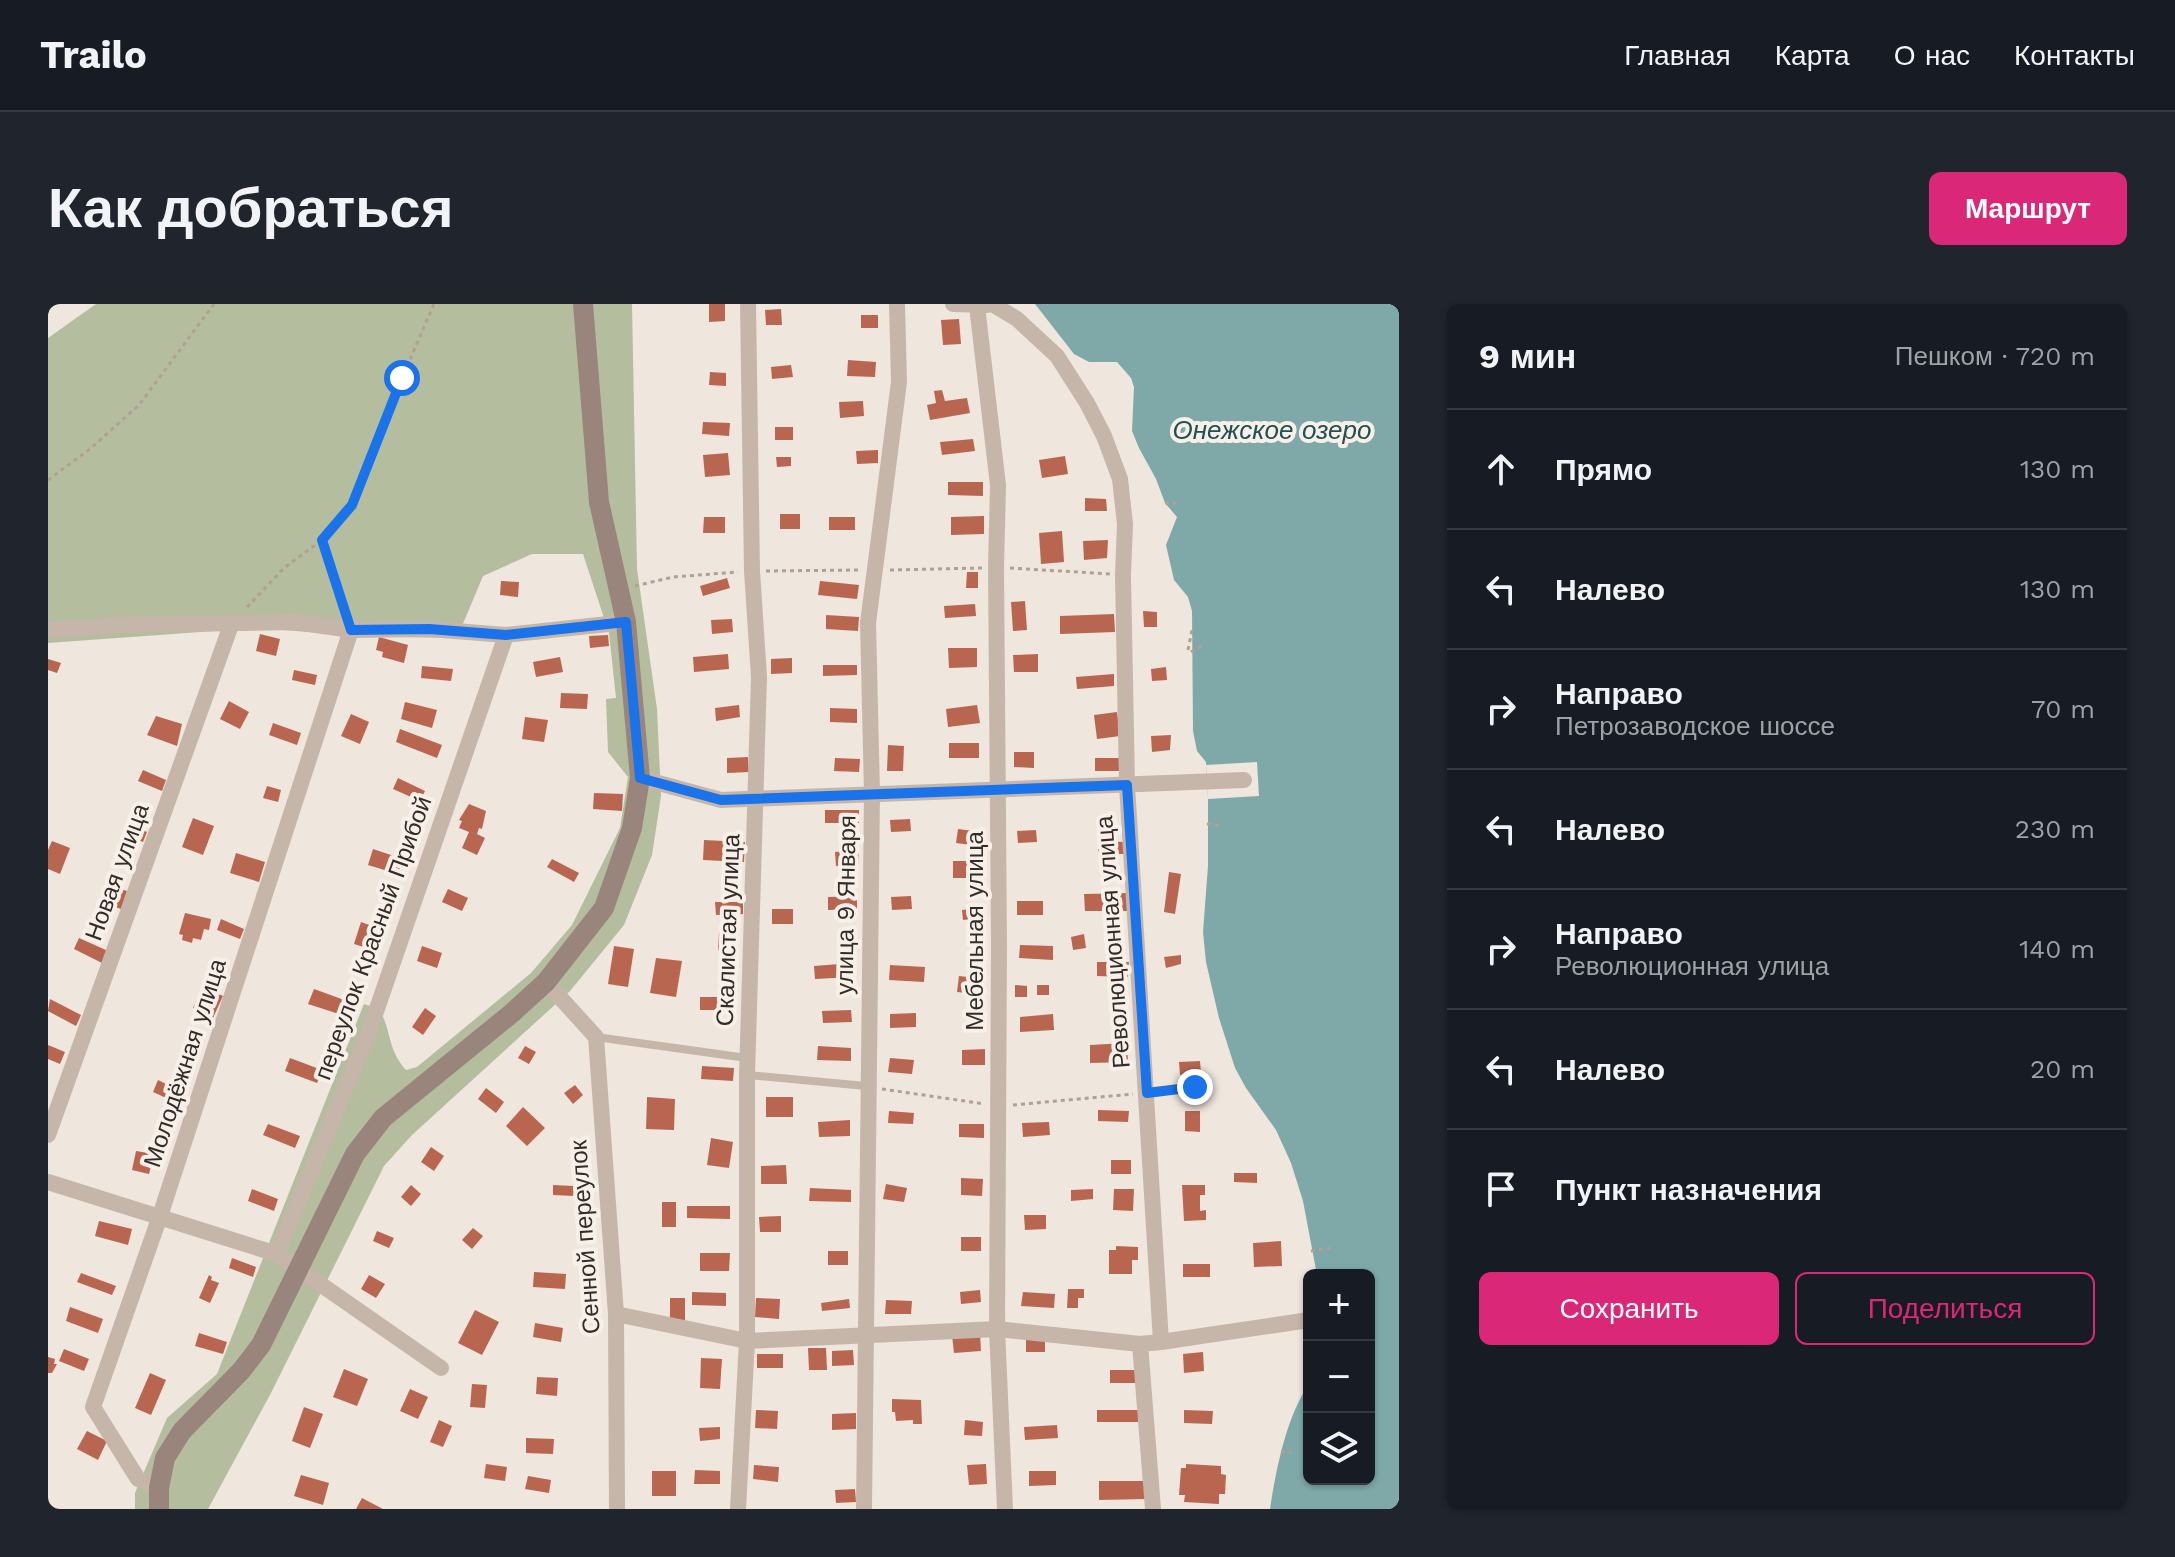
<!DOCTYPE html>
<html lang="ru">
<meta charset="utf-8">
<style>
:root{--surface:#171b24;--page:#20242c;--text:#f1f3f6;--muted:#9ea1a6;--line:#363941;--accent:#db2777}
body{margin:0;font-family:"Work Sans",sans-serif;background:var(--page);color:var(--text)}
.controls{position:absolute;right:24px;bottom:24px;display:grid;overflow:hidden;border-radius:12px;box-shadow:0 2px 6px #0004}
.controls button{width:72px;height:72px;display:grid;place-items:center;padding:0;border:0;border-bottom:2px solid var(--line);background:var(--surface);color:var(--text);font:40px sans-serif}
.stop{position:absolute;width:24px;height:24px;margin:-18px;border:6px solid #1a73e8;border-radius:50%;background:#fff}
.stop.end{background:#1a73e8;border-color:#fff;box-shadow:0 2px 8px #0008}
.list{margin:0;padding:0;list-style:none}
h2{display:flex;justify-content:space-between;align-items:center;height:104px;margin:0;padding:0 32px;font-size:34px}
h2 small{font-size:26px;font-weight:400;color:var(--muted)}
.list li{display:grid;grid-template-columns:52px 1fr auto;gap:24px;align-items:center;box-sizing:border-box;height:120px;padding:0 32px;border-top:2px solid var(--line)}
.list b{display:block;font-size:30px;white-space:nowrap}
.list p{margin:0;font-size:26px;white-space:nowrap;color:var(--muted)}
.list em{font-size:26px;font-style:normal;color:var(--muted)}
.actions{display:flex;gap:16px;padding:24px 32px}
.actions a{flex:1;padding:18px 0;border:2px solid var(--accent);border-radius:12px;text-align:center;font-size:28px;color:var(--accent)}
.actions .main{background:var(--accent);color:#fff}
.icon{flex:none;width:44px;height:44px;fill:none;stroke:currentColor;stroke-width:2;stroke-linecap:round;stroke-linejoin:round}
.map{position:relative;flex:none;width:1351px;height:1205px;overflow:hidden;border-radius:12px}
header{display:flex;align-items:center;gap:48px;box-sizing:border-box;height:112px;padding:0 40px;background:var(--surface);border-bottom:2px solid var(--line)}
header strong{font-size:38px}
nav{display:flex;gap:44px;margin-inline-start:auto;font-size:28px}
.intro{display:flex;align-items:center;justify-content:space-between;box-sizing:border-box;height:192px;padding:0 48px}
h1{margin:0;font-size:56px}
.button{padding:20px 36px;border-radius:12px;background:var(--accent);color:#fff;font-size:28px;font-weight:700}
main{display:flex;gap:48px;padding:0 48px}
aside{flex:1;background:var(--surface);border-radius:12px;box-shadow:0 2px 6px #0004}
.map>svg:first-child{display:block}
</style>
<header>
<strong>Trailo</strong>
<nav><a>Главная</a><a>Карта</a><a>О нас</a><a>Контакты</a></nav>
</header>
<div class="intro"><h1>Как добраться</h1><a class="button">Маршрут</a></div>
<main>
<div class="map">
<svg width="1351" height="1205" viewBox="0 0 1351 1205">
<rect width="100%" height="100%" fill="#efe6dd"/>
<!-- green -->
<path fill="#b4bd9e" d="M48,0h536l5,265 20,140 4,87 -9,59 -28,70 -54,66 -158,144 -28,31 -113,227 -63,116h-73v-16l32,-75 50,-44 147,-370 15,5c13,22 8,40 27,61l11,-3 114,-94 41,-48 48,-97 8,-51 -20,-25 -2,-53 10,-1 -7,-65 -26,-79h-51l-49,22 -26,62 -97,-2 -103,-8 -209,15v-305z"/>
<!-- water -->
<path fill="#7fa9a9" d="M987,0h364v1205h-129c6,-39 16,-92 39,-125v95h60v-204h-52l-14,-74 -12,-38 -15,-33 -30,-42 -11,-20 -16,-50 -13,-56 -3,-30 5,-66v-68l-2,-36 -9,-11 -4,-20 -1,-120 -4,-14 -14,-17 -8,-35 11,-28 -12,-14 -9,-24 -17,-31 -7,-17 2,-44 -3,-9 -14,-16h-28l-15,-8z"/>
<!-- pier -->
<polygon fill="#efe6dd" points="1209,458 1211,492 1160,495 1158,461"/>
<!-- building -->
<g fill="#b96651">
<polygon points="661,0 677,0 677,17 661,18"/>
<polygon points="733,5 734,21 718,21 717,6"/>
<rect x="813" y="11" width="17" height="13"/>
<polygon points="911,15 913,40 895,41 893,16"/>
<polygon points="800,56 828,58 827,73 799,72"/>
<polygon points="743,61 745,73 724,75 723,63"/>
<polygon points="662,68 678,69 678,82 661,81"/>
<polygon points="894,86 897,97 919,94 922,109 882,116 879,101 888,99 886,87"/>
<polygon points="815,97 816,112 792,114 791,98"/>
<polygon points="655,118 682,119 681,132 654,130"/>
<rect x="727" y="123" width="18" height="13"/>
<polygon points="925,135 927,147 894,151 892,138"/>
<polygon points="830,146 830,159 809,160 808,147"/>
<polygon points="680,149 682,171 657,173 655,151"/>
<polygon points="1017,152 1020,170 994,174 991,156"/>
<polygon points="728,153 743,153 743,162 729,163"/>
<polygon points="900,178 935,178 935,192 900,191"/>
<polygon points="1037,194 1058,195 1059,207 1037,207"/>
<rect x="732" y="210" width="20" height="15"/>
<polygon points="936,212 936,230 903,231 903,213"/>
<polygon points="656,213 677,213 677,229 655,229"/>
<rect x="781" y="213" width="26" height="13"/>
<polygon points="1014,227 1016,258 993,260 991,229"/>
<polygon points="1060,236 1059,254 1036,256 1035,237"/>
<polygon points="919,268 930,268 930,284 918,284"/>
<polygon points="679,274 682,284 655,292 652,282"/>
<polygon points="453,277 471,278 470,293 452,291"/>
<polygon points="772,277 811,281 809,295 770,291"/>
<polygon points="977,297 979,326 965,327 963,298"/>
<polygon points="927,300 928,312 897,314 896,302"/>
<polygon points="1095,307 1109,308 1109,323 1096,323"/>
<polygon points="1066,310 1067,328 1012,330 1012,312"/>
<polygon points="778,311 811,313 810,327 778,325"/>
<polygon points="684,315 685,328 664,330 663,316"/>
<polygon points="212,330 232,335 228,352 208,347"/>
<polygon points="560,331 561,342 542,344 541,332"/>
<polygon points="331,333 360,341 356,359 334,353 335,348 328,346"/>
<polygon points="900,344 929,344 929,363 901,364"/>
<polygon points="680,350 681,365 646,368 645,353"/>
<polygon points="990,350 990,368 966,368 965,351"/>
<polygon points="512,353 515,368 488,373 485,358"/>
<polygon points="744,354 744,369 723,370 723,355"/>
<polygon points="0,355 13,359 9,369 0,366"/>
<polygon points="775,361 809,361 809,371 775,372"/>
<polygon points="374,362 405,365 403,377 373,374"/>
<polygon points="1118,363 1119,376 1104,377 1103,365"/>
<polygon points="246,366 269,371 267,381 244,376"/>
<polygon points="1066,370 1066,382 1029,385 1028,373"/>
<polygon points="513,389 540,390 539,405 512,404"/>
<polygon points="181,397 201,408 192,425 172,415"/>
<polygon points="357,398 389,406 384,424 353,415"/>
<polygon points="691,401 692,413 668,417 667,404"/>
<polygon points="929,401 932,419 900,423 898,405"/>
<polygon points="782,404 809,405 809,419 782,418"/>
<polygon points="1069,408 1072,432 1049,435 1046,411"/>
<polygon points="303,410 321,418 312,440 293,432"/>
<polygon points="108,412 134,420 129,442 99,431"/>
<polygon points="477,413 500,416 496,438 474,435"/>
<polygon points="225,419 253,429 249,441 221,431"/>
<polygon points="352,425 394,441 389,454 348,438"/>
<polygon points="1123,431 1122,446 1104,448 1103,432"/>
<rect x="901" y="439" width="30" height="15"/>
<polygon points="840,441 856,442 855,467 839,467"/>
<polygon points="966,448 986,448 986,464 966,463"/>
<polygon points="700,453 701,468 679,469 679,454"/>
<polygon points="787,454 812,455 811,468 786,467"/>
<rect x="1047" y="454" width="25" height="13"/>
<polygon points="95,466 118,476 114,487 90,477"/>
<polygon points="350,474 377,487 372,497 345,485"/>
<polygon points="219,482 233,486 230,498 215,494"/>
<polygon points="546,489 575,490 574,507 545,505"/>
<polygon points="421,500 438,507 434,525 431,524 429,530 437,534 429,551 414,544 421,528 411,524 414,517 411,516"/>
<rect x="777" y="506" width="34" height="13"/>
<polygon points="145,514 166,522 155,551 134,543"/>
<polygon points="862,515 863,527 843,528 842,516"/>
<polygon points="83,521 99,528 95,538 78,531"/>
<polygon points="910,525 933,528 931,542 908,539"/>
<polygon points="988,526 989,538 970,539 969,527"/>
<polygon points="656,536 697,538 696,558 655,556"/>
<polygon points="4,537 22,544 12,570 0,565 0,546"/>
<polygon points="1050,537 1077,538 1077,550 1050,550"/>
<polygon points="325,545 355,555 350,570 320,561"/>
<polygon points="810,546 811,560 788,562 787,548"/>
<polygon points="188,549 217,558 211,578 182,569"/>
<polygon points="504,555 531,569 526,578 499,563"/>
<rect x="905" y="557" width="24" height="17"/>
<polygon points="1121,568 1133,570 1127,610 1116,608"/>
<polygon points="67,583 79,587 73,605 61,601"/>
<polygon points="400,585 420,594 414,607 394,598"/>
<polygon points="1079,589 1079,607 1037,607 1036,590"/>
<polygon points="809,592 809,605 780,606 780,593"/>
<polygon points="863,592 864,605 844,606 843,593"/>
<rect x="969" y="597" width="26" height="14"/>
<polygon points="667,598 695,598 695,610 668,611"/>
<polygon points="932,604 933,614 915,616 914,606"/>
<rect x="724" y="605" width="21" height="15"/>
<polygon points="137,609 163,615 161,626 156,625 153,636 145,634 144,639 134,636 135,631 131,630"/>
<polygon points="173,615 196,625 192,635 169,626"/>
<polygon points="313,618 335,626 328,647 306,640"/>
<polygon points="671,629 688,629 688,648 670,647"/>
<polygon points="1036,630 1038,644 1025,646 1023,633"/>
<polygon points="31,634 60,647 54,659 26,645"/>
<polygon points="972,641 1005,642 1005,656 971,654"/>
<polygon points="374,642 394,649 389,664 369,657"/>
<polygon points="566,642 586,645 580,683 560,680"/>
<polygon points="1133,651 1133,660 1118,664 1116,653"/>
<polygon points="608,654 634,657 628,693 602,689"/>
<polygon points="1049,658 1081,658 1080,673 1049,672"/>
<polygon points="804,659 804,673 767,675 766,662"/>
<polygon points="842,661 877,663 876,678 841,676"/>
<polygon points="911,672 937,675 935,691 909,688"/>
<polygon points="967,681 979,682 979,693 967,693"/>
<rect x="989" y="681" width="12" height="10"/>
<polygon points="155,683 175,692 165,714 145,704"/>
<polygon points="266,685 299,697 294,711 260,700"/>
<rect x="652" y="693" width="36" height="13"/>
<polygon points="2,695 33,711 28,722 0,707"/>
<polygon points="377,704 388,712 375,731 364,723"/>
<polygon points="803,706 804,718 775,719 774,707"/>
<polygon points="868,709 868,723 842,724 842,710"/>
<polygon points="1005,710 1006,726 972,728 972,713"/>
<polygon points="1079,739 1080,758 1042,759 1042,741"/>
<polygon points="0,741 17,748 12,760 0,755"/>
<polygon points="477,742 488,748 481,760 470,754"/>
<polygon points="770,742 803,744 803,757 769,756"/>
<polygon points="937,745 937,761 914,761 914,746"/>
<polygon points="242,754 274,766 269,779 237,767"/>
<polygon points="842,754 866,756 864,770 840,768"/>
<polygon points="1152,757 1153,769 1132,771 1131,758"/>
<polygon points="654,762 686,764 685,777 653,775"/>
<polygon points="110,776 132,787 127,798 105,788"/>
<polygon points="527,781 535,791 525,800 516,789"/>
<polygon points="438,784 456,798 448,809 430,795"/>
<polygon points="599,793 627,795 626,826 598,825"/>
<rect x="718" y="793" width="27" height="20"/>
<polygon points="475,803 497,824 479,842 458,822"/>
<polygon points="1050,806 1081,807 1080,818 1050,817"/>
<polygon points="841,807 866,809 865,820 840,819"/>
<polygon points="1137,807 1152,807 1152,828 1137,827"/>
<polygon points="802,816 802,832 771,833 770,818"/>
<polygon points="1001,818 1002,831 975,833 974,819"/>
<polygon points="220,820 252,832 247,844 215,831"/>
<polygon points="911,820 936,820 936,834 911,833"/>
<polygon points="663,834 685,838 681,864 659,861"/>
<polygon points="383,843 396,852 386,867 373,858"/>
<polygon points="88,847 106,850 101,870 84,866"/>
<rect x="1063" y="856" width="20" height="14"/>
<polygon points="738,861 739,880 713,880 713,862"/>
<polygon points="1186,869 1209,869 1209,879 1186,878"/>
<polygon points="913,874 935,875 934,892 913,891"/>
<polygon points="838,880 859,884 856,898 835,895"/>
<polygon points="363,881 373,890 363,902 353,893"/>
<polygon points="505,881 526,882 526,892 505,891"/>
<polygon points="1134,881 1157,881 1157,891 1152,891 1152,907 1158,906 1158,916 1136,917"/>
<polygon points="762,884 803,886 803,898 761,897"/>
<polygon points="204,885 230,895 226,907 200,897"/>
<polygon points="1045,885 1045,895 1023,897 1023,886"/>
<polygon points="1066,885 1086,885 1085,907 1065,906"/>
<rect x="614" y="898" width="14" height="25"/>
<polygon points="639,902 682,902 682,915 639,914"/>
<polygon points="976,911 998,911 998,925 977,926"/>
<polygon points="733,912 733,928 712,928 711,913"/>
<polygon points="51,917 84,925 80,941 47,932"/>
<polygon points="425,924 435,932 424,945 414,936"/>
<polygon points="329,927 346,934 341,944 325,937"/>
<rect x="913" y="933" width="20" height="14"/>
<polygon points="1233,937 1234,962 1206,963 1205,939"/>
<polygon points="1068,942 1090,943 1090,956 1084,956 1084,970 1061,970 1061,946 1068,946"/>
<rect x="780" y="947" width="20" height="14"/>
<polygon points="652,949 682,949 681,967 652,967"/>
<polygon points="184,954 208,963 205,973 181,964"/>
<rect x="1135" y="960" width="27" height="13"/>
<polygon points="486,968 518,970 517,985 485,983"/>
<polygon points="33,969 68,982 64,991 29,978"/>
<polygon points="161,971 164,973 163,976 171,979 162,999 151,994"/>
<polygon points="321,971 337,980 328,994 313,985"/>
<polygon points="1020,985 1036,985 1036,994 1030,994 1030,1004 1019,1004"/>
<polygon points="932,986 933,998 913,1000 912,988"/>
<polygon points="644,988 678,989 678,1002 644,1001"/>
<polygon points="975,988 1007,990 1006,1004 973,1002"/>
<rect x="622" y="994" width="15" height="24"/>
<polygon points="708,994 732,995 731,1015 707,1013"/>
<polygon points="801,995 802,1004 774,1007 773,999"/>
<polygon points="838,996 864,997 863,1010 837,1010"/>
<polygon points="22,1003 55,1015 50,1029 18,1017"/>
<polygon points="427,1006 451,1018 434,1051 410,1039"/>
<polygon points="487,1019 515,1024 513,1038 485,1033"/>
<polygon points="151,1029 179,1038 175,1050 147,1042"/>
<polygon points="932,1029 933,1047 906,1049 904,1031"/>
<rect x="978" y="1035" width="19" height="13"/>
<polygon points="760,1044 778,1044 779,1066 761,1066"/>
<polygon points="16,1045 41,1055 36,1067 11,1057"/>
<polygon points="805,1046 806,1061 784,1062 784,1047"/>
<polygon points="1155,1048 1156,1067 1136,1069 1135,1050"/>
<rect x="709" y="1050" width="26" height="14"/>
<polygon points="0,1053 7,1055 6,1060 9,1060 4,1069 0,1069"/>
<polygon points="653,1054 674,1055 672,1085 652,1084"/>
<polygon points="296,1065 320,1075 309,1102 285,1093"/>
<rect x="1062" y="1066" width="32" height="13"/>
<polygon points="102,1069 118,1076 103,1111 87,1104"/>
<polygon points="489,1073 510,1074 509,1092 488,1090"/>
<polygon points="424,1080 439,1081 437,1104 422,1103"/>
<polygon points="362,1085 380,1093 370,1115 352,1107"/>
<polygon points="844,1095 873,1096 874,1120 865,1120 865,1116 848,1117 847,1108 844,1108"/>
<polygon points="256,1103 275,1110 262,1144 244,1137"/>
<polygon points="708,1106 730,1107 729,1125 707,1124"/>
<rect x="1049" y="1106" width="44" height="12"/>
<polygon points="1136,1106 1165,1107 1164,1120 1136,1119"/>
<polygon points="808,1109 808,1125 784,1126 784,1110"/>
<polygon points="391,1116 404,1122 395,1143 382,1138"/>
<polygon points="917,1116 935,1118 934,1132 916,1131"/>
<polygon points="1009,1121 1010,1134 977,1136 976,1123"/>
<polygon points="672,1123 672,1135 652,1137 651,1124"/>
<polygon points="39,1127 59,1137 50,1156 29,1145"/>
<polygon points="478,1134 506,1135 505,1150 478,1149"/>
<polygon points="438,1160 459,1163 457,1177 436,1174"/>
<polygon points="938,1160 939,1180 921,1181 919,1161"/>
<polygon points="1138,1160 1173,1162 1173,1170 1178,1171 1177,1190 1171,1190 1171,1200 1136,1198 1137,1191 1131,1191 1133,1164 1138,1164"/>
<polygon points="706,1161 731,1163 730,1178 705,1175"/>
<polygon points="647,1166 672,1167 672,1180 646,1180"/>
<rect x="604" y="1167" width="24" height="25"/>
<polygon points="981,1167 1008,1167 1008,1181 981,1182"/>
<polygon points="253,1171 281,1179 275,1201 246,1192"/>
<polygon points="480,1172 503,1176 501,1189 477,1185"/>
<polygon points="1051,1177 1098,1177 1098,1195 1051,1196"/>
<polygon points="807,1185 808,1198 788,1199 787,1186"/>
<polygon points="314,1194 335,1205 308,1205"/>
</g>
<g fill="none" stroke-linecap="round" stroke-linejoin="round">
<!-- path -->
<g stroke="#b2a094" stroke-width="3" stroke-dasharray="4 4" stroke-linecap="butt">
<polyline points="0,176 42,145 91,101 166,0"/>
<polyline points="1117,199 1128,199"/>
<polyline points="274,236 299,312"/>
<polyline points="962,264 1062,270"/>
<polyline points="842,266 934,264"/>
<polyline points="718,267 810,266"/>
<polyline points="587,282 625,273 690,268"/>
<polyline points="199,303 236,264 274,236 304,201 354,74 386,0"/>
<polyline points="1140,346 1144,326"/>
<polyline points="1143,348 1155,341"/>
<polyline points="1159,520 1171,521"/>
<polyline points="834,785 937,800"/>
<polyline points="1112,788 1147,783"/>
<polyline points="965,801 1085,790"/>
<polyline points="1263,947 1282,944"/>
<polyline points="1254,1092 1261,1096"/>
<polyline points="1233,1147 1243,1149"/>
</g>
<!-- service -->
<g stroke="#c6b6aa" stroke-width="8">
<polyline points="548,733 699,754"/>
<polyline points="700,771 818,782"/>
</g>
<!-- minor -->
<g stroke="#c6b6aa" stroke-width="16">
<polyline points="905,0 939,1"/>
<polyline points="944,0 969,15 1009,52 1039,99 1056,132 1072,175 1077,220 1075,271 1079,481 1113,1038 1092,1040 1105,1205"/>
<polyline points="929,2 950,181 948,263 951,641 949,1025 957,1205"/>
<polyline points="0,326 74,321 247,318 303,326 381,325 458,331 578,318"/>
<polyline points="592,474 673,496 1196,476"/>
<polyline points="498,678 548,733 568,1010 569,1205"/>
<polyline points="0,831 183,321"/>
<polyline points="0,878 229,950 393,1064"/>
<polyline points="229,950 322,725 458,331"/>
<polyline points="568,1010 699,1037 949,1025 1092,1040"/>
<polyline points="1113,1038 1261,1016"/>
<polyline points="111,1184 90,1175 45,1103 112,912 303,326"/>
<polyline points="690,1205 699,1037 699,771 711,373 704,267 700,0"/>
<polyline points="816,1205 824,489 820,319 851,78 849,0"/>
</g>
<!-- secondary -->
<polyline stroke="#99857c" stroke-width="20" points="111,1205 111,1184 117,1154 134,1127 193,1067 213,1041 307,850 335,814 464,709 498,678 556,604 584,524 592,474 578,318 551,198 535,0"/>
</g>
<g fill="none" stroke-linecap="round" stroke-linejoin="round">
<!-- route -->
<polyline stroke="#1a73e8" stroke-width="10" points="354,74 304,201 274,236 303,326 381,325 458,331 578,318 592,474 673,496 1079,481 1099,789 1147,783"/>
</g>
<g text-anchor="middle" dominant-baseline="central" stroke-width="8" stroke-linejoin="round" paint-order="stroke">
<!-- street labels -->
<g font-size="24" fill="#342c29" stroke="#f7f0e9">
<text transform="translate(69 568) rotate(-70)">Новая улица</text>
<text transform="translate(798 601) rotate(-89)">улица 9 Января</text>
<text transform="translate(680 626) rotate(-88)">Скалистая улица</text>
<text transform="translate(927 627) rotate(-90)">Мебельная улица</text>
<text transform="translate(325 634) rotate(-70)">переулок Красный Прибой</text>
<text transform="translate(1065 638) rotate(-94)">Революционная улица</text>
<text transform="translate(137 759) rotate(-72)">Молодёжная улица</text>
<text transform="translate(537 933) rotate(-94)">Сенной переулок</text>
</g>
<!-- water labels -->
<g font-size="26" font-style="italic" fill="#235051" stroke="#f7f0e9">
<text x="1224" y="126">Онежское озеро</text>
</g>
</g>
</svg>
<div class="controls">
<button>+</button>
<button>−</button>
<button><svg class="icon" aria-label="layers" viewBox="0 0 24 24"><path d="M12 4l9 5-9 5-9-5zM3 14l9 5 9-5"/></svg></button>
</div>
<div class="stop" style="left:354px;top:74px"></div>
<div class="stop end" style="left:1147px;top:783px"></div>
</div>
<aside>
<h2>9 мин<small>Пешком · 720 m</small></h2>
<ul class="list">
<li><svg class="icon" aria-label="ahead" viewBox="0 0 24 24"><path d="M12 20V5M6 11l6-6 6 6"/></svg><div><b>Прямо</b></div><em>130 m</em></li>
<li><svg class="icon" aria-label="left" viewBox="0 0 24 24"><path d="M17 20v-9H6M10 6l-5 5 5 5"/></svg><div><b>Налево</b></div><em>130 m</em></li>
<li><svg class="icon" aria-label="right" viewBox="0 0 24 24"><path d="M7 20v-9h11M14 6l5 5-5 5"/></svg><div><b>Направо</b><p>Петрозаводское шоссе</p></div><em>70 m</em></li>
<li><svg class="icon" aria-label="left" viewBox="0 0 24 24"><path d="M17 20v-9H6M10 6l-5 5 5 5"/></svg><div><b>Налево</b></div><em>230 m</em></li>
<li><svg class="icon" aria-label="right" viewBox="0 0 24 24"><path d="M7 20v-9h11M14 6l5 5-5 5"/></svg><div><b>Направо</b><p>Революционная улица</p></div><em>140 m</em></li>
<li><svg class="icon" aria-label="left" viewBox="0 0 24 24"><path d="M17 20v-9H6M10 6l-5 5 5 5"/></svg><div><b>Налево</b></div><em>20 m</em></li>
<li><svg class="icon" aria-label="arrive" viewBox="0 0 24 24"><path d="M6 21V4h12l-3 4 3 4H6"/></svg><div><b>Пункт назначения</b></div></li>
</ul>
<div class="actions"><a class="main">Сохранить</a><a>Поделиться</a></div>
</aside>
</main>
